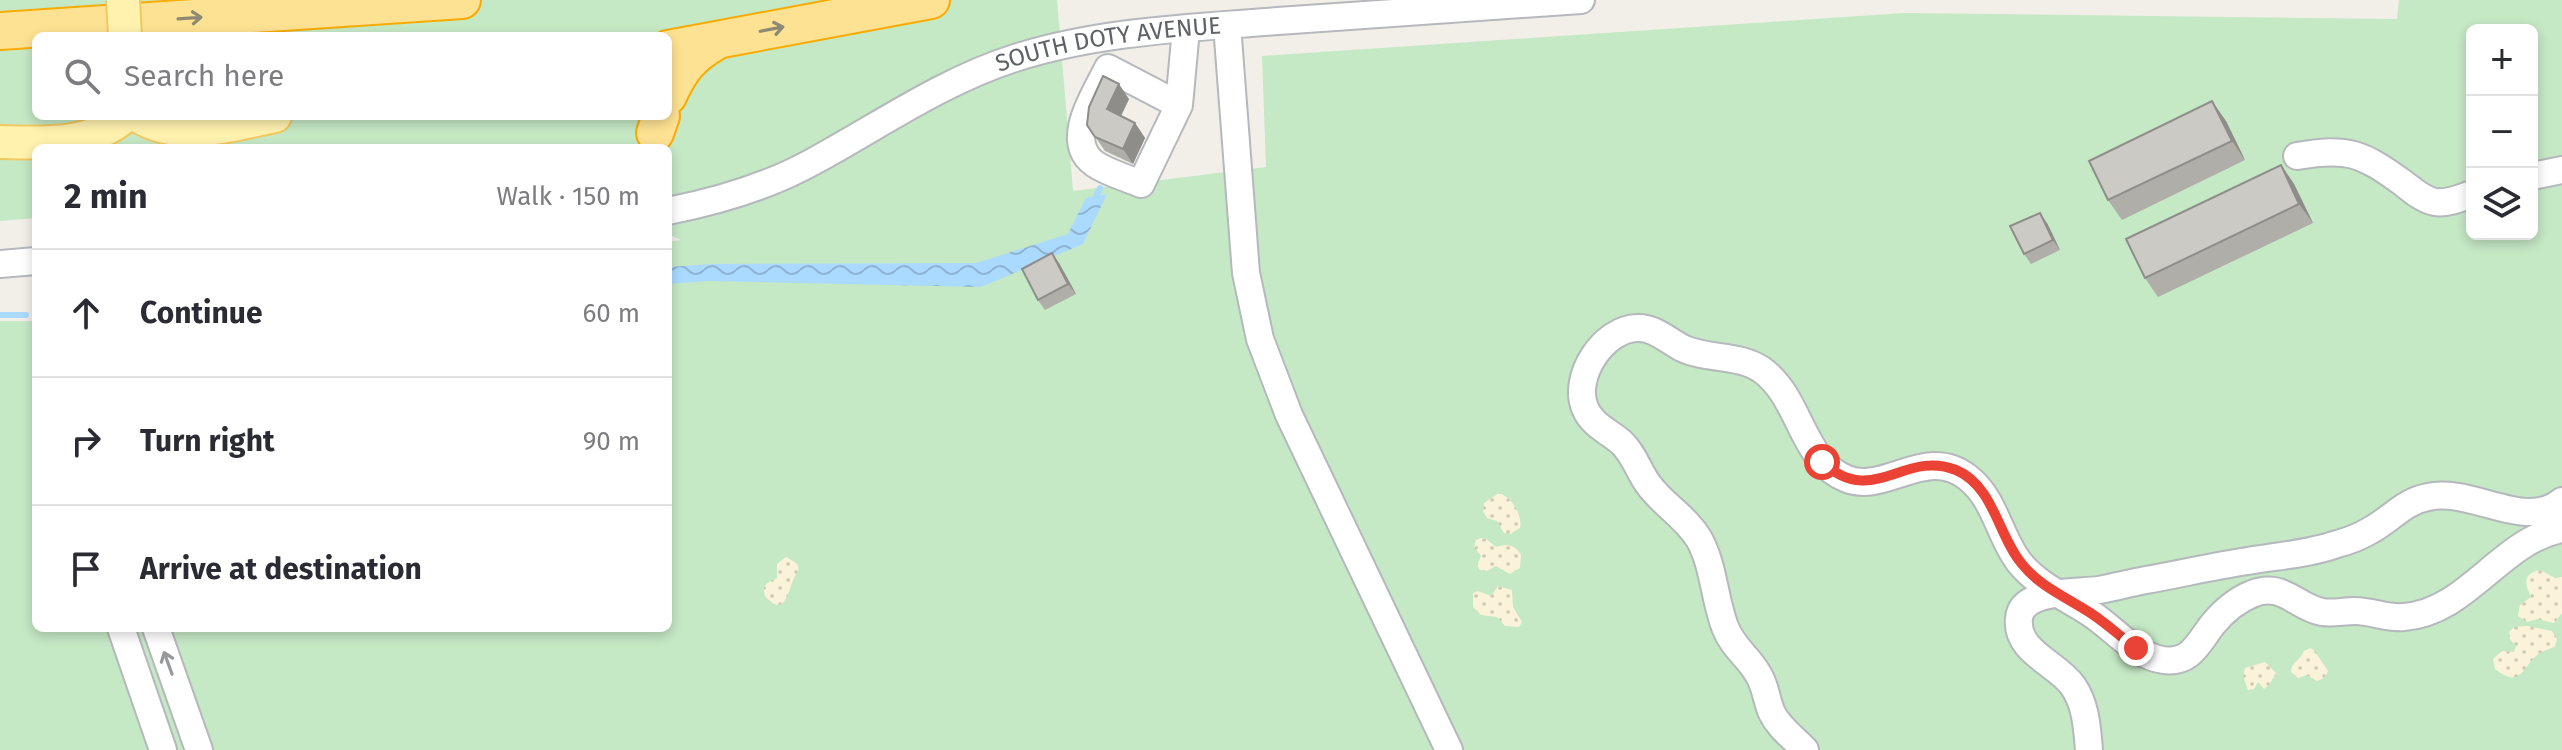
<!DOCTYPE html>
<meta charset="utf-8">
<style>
:root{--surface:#fff;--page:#f2f2f3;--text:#2b2b33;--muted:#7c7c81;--line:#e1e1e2}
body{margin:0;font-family:"Fira Sans",sans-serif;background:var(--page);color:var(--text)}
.controls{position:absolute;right:24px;top:24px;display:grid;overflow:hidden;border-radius:12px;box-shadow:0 4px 12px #0003}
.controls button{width:72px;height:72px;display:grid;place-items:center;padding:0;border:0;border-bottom:2px solid var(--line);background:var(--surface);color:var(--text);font:40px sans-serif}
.stop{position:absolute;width:24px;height:24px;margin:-18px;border:6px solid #ea4335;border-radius:50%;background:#fff}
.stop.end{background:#ea4335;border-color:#fff;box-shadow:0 2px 8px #0008}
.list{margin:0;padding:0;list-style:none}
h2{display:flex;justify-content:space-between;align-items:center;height:104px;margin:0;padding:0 32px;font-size:34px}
h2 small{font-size:26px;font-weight:400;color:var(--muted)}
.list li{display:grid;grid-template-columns:52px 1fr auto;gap:24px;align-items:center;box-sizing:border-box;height:128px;padding:0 32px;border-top:2px solid var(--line)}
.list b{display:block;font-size:30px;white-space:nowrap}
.list em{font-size:26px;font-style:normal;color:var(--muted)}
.icon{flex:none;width:44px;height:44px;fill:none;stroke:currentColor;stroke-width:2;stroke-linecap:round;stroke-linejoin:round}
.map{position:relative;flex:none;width:2562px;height:750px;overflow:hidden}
.search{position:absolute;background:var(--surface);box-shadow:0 4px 12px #0003;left:32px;top:32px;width:640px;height:88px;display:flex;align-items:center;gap:20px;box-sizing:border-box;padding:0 28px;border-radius:12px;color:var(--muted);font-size:30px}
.panel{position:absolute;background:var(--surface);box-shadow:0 4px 12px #0003;left:32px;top:144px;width:640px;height:488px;border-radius:12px}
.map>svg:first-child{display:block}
</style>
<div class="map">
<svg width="2562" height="750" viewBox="0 0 2562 750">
<defs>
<pattern id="sand-dots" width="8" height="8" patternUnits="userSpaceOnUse" patternTransform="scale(2)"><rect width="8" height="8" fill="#fbf3d9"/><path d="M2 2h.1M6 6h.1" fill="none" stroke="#cec8b4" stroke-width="1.8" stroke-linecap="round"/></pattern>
<pattern id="water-waves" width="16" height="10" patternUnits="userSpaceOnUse" patternTransform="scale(2)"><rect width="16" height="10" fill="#aadaff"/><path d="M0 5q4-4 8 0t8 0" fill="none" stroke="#8eb4d2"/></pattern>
</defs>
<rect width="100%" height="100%" fill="#f1efe8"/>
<!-- grass -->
<path fill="#c5e8c5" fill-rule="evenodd" d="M0,0h1057l16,191 193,-24 -4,-111 642,-43 493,6 2,-19h163v750h-2562v-429h36v307h632v-386l13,-2 -13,-6v-86h-632v70l-36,3zM2472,30h60v204h-60zM36,36h632v80h-632z"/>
<!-- sand -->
<g fill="url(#sand-dots)">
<path d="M1499,493c13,4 24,23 21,35l-10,6 -6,-1 -7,-12 -10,-3 -4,-7 1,-8z"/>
<path d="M1481,538l5,1 10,8c10,-3 19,-3 25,8l-1,13 -10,6 -14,-8 -9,5 -7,-1 -3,-5 4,-9 -7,-9 2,-7z"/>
<path d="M786,557c1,0 10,6 11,7 3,5 1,7 -2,12 -7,13 -9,44 -30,20 -4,-12 4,-14 12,-18v-14z"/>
<path d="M2540,570l15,8 7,-1v36l-8,10 -17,-4 -10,3 -9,-6 2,-11 11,-8c-6,-13 -9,-23 9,-27z"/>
<polygon points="1498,586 1512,590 1513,607 1522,622 1519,627 1505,626 1497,617 1481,615 1473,607 1473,593 1478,591 1491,596"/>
<path d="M2527,626l25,5 5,8 -2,7c-5,4 -12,4 -18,9 -15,13 -16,34 -42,14l-2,-10 9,-8 12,1 2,-6 -6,-7 -1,-7 5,-5z"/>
<path d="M2310,648l4,2 14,21 -4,7 -7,3 -10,-6 -9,3 -7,-6c0,-10 10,-12 13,-21z"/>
<polygon points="2265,662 2276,673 2269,685 2264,689 2258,682 2254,689 2248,690 2243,676 2245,668"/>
</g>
<!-- water -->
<polygon fill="url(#water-waves)" points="1107,194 1083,244 981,287 710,281 668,284 668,267 714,264 976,263 1068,234 1086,198"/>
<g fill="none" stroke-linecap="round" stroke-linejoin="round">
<!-- stream -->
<g stroke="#aadaff" stroke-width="6">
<polyline points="1094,201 1100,188"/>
<polyline points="0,315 26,315"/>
</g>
<defs>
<g id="minor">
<polyline points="1227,25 1246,273 1260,339 1289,415 1449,750"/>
<path d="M1179,105l-71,-37c-12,25 -46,73 -13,96 13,9 32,14 46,20l38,-79 7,-76"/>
<path d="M2297,156c50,-9 65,-3 106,27 9,7 20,17 32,19 13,2 25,-4 37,-8"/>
<polyline points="2532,176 2562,170"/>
<path id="s1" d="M668,211c51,-10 102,-25 148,-51 66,-36 127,-79 199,-102 84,-27 175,-30 263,-37 101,-7 202,-14 303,-21"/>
<polyline points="0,264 36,261"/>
<polyline points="121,628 163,750"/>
<polyline points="156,628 199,750"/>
<path d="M1805,750c-11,-12 -26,-22 -33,-37 -6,-13 -6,-27 -14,-39 -10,-18 -25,-26 -33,-47 -11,-29 -11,-61 -26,-88 -14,-23 -36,-34 -51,-55 -10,-14 -14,-30 -27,-42 -12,-10 -30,-18 -36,-34 -13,-31 18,-79 52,-80 17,-1 30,12 45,20 25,12 57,6 80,22 39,28 39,91 85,109 39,15 79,-34 120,-2 28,21 32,59 52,85 19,24 49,36 74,53 22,15 43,41 70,45 28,4 35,-17 50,-36 10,-12 24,-24 39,-30 30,-13 44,13 70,18 11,2 21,-1 33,-1 17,0 33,8 49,6 64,-5 97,-77 158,-88"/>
<path d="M2089,750c-2,-23 -3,-45 -16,-64 -16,-23 -58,-34 -54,-68 3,-29 58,-25 80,-28 16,-3 31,-7 47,-10 34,-6 68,-14 102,-19 29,-5 61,-7 89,-17 12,-3 24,-8 34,-14 20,-11 34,-29 57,-33 45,-10 97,35 134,4"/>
</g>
<g id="major">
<path d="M138,116c43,26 91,9 137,0"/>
<path d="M0,142c44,1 89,5 125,-26"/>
</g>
<g id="highway">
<polyline points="0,31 462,0"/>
<polyline points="668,49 931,0"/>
<path d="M668,96c12,-26 22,-40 47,-54"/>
<polyline points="655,133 661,116"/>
</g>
</defs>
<!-- minor casing -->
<use href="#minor" stroke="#b5b8bc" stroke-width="30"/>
<!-- major casing -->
<use href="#major" stroke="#f2c960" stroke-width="36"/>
<!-- highway casing -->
<use href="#highway" stroke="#f9ab00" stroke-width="40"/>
<!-- minor -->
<use href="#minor" stroke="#fff" stroke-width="26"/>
<!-- major -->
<use href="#major" stroke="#fff2af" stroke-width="32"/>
<!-- highway -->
<use href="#highway" stroke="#fde293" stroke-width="36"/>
<defs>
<polyline id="major-bridge" points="123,0 125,36"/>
</defs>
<!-- major-bridge casing -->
<use href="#major-bridge" stroke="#f2c960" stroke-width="36" stroke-linecap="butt"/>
<!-- major-bridge -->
<use href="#major-bridge" stroke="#fff2af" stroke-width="32"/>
</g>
<!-- wall -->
<g fill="#afaea9">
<polygon points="1129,99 1121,116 1135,123 1145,138 1133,164 1105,151 1087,125"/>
<polygon points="2226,121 2245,160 2122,220 2108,200"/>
<polygon points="2281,165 2294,184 2313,223 2158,297 2145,278"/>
<polygon points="2047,223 2060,250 2031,264 2024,254"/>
<polygon points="1059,263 1076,294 1045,310 1038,300"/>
</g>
<!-- shaded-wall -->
<g fill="#8f8d8a">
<polygon points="1119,84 1129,99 1117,124 1107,109"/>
<polygon points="2212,101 2226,121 2245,160 2232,141"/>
<polygon points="1135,123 1145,138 1133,164 1123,149"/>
<polygon points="2281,165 2294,184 2313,223 2299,204"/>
<polygon points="2040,213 2047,223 2060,250 2053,240"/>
<polygon points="1052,253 1059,263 1076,294 1068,284"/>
</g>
<!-- building -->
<g fill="#cccac5" stroke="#8f8d8a" stroke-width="2">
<polygon points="1103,76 1119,84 1107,109 1135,123 1123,149 1095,137 1087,125 1089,107"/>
<polygon points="2212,101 2232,141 2108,200 2089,161"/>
<polygon points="2281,165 2299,204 2145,278 2126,239"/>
<polygon points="2040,213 2053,240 2024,254 2010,226"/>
<polygon points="1052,253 1068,284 1038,300 1022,269"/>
</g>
<!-- one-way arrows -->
<defs><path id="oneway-shaft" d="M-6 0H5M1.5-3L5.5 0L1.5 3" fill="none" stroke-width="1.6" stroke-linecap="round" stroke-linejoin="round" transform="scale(2)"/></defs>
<g stroke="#8e8975">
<use href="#oneway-shaft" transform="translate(190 18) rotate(-4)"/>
<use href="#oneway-shaft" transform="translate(772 29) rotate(-11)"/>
</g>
<use stroke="#979a9d" href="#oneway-shaft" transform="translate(168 663) rotate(-110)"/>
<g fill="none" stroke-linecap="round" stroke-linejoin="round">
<!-- route -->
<path stroke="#ea4335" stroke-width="10" d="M1822,462c51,47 82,-13 134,8 38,16 42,66 66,94 18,23 46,34 70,50 15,10 29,23 44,34"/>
</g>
<g text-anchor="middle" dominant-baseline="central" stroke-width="8" stroke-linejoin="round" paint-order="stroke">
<!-- street labels -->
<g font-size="24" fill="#5f6368" stroke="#fff">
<text stroke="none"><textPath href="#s1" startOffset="476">SOUTH DOTY AVENUE</textPath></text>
</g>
</g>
</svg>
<div class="controls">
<button>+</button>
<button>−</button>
<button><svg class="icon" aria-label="layers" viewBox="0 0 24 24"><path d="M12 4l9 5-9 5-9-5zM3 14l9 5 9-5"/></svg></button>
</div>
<div class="stop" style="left:1822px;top:462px"></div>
<div class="stop end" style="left:2136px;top:648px"></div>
<div class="search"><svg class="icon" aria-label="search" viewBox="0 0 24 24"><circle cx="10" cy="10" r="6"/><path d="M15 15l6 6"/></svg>Search here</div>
<section class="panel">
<h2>2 min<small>Walk · 150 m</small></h2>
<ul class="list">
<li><svg class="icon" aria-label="ahead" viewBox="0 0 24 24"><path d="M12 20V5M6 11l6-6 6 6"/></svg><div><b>Continue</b></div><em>60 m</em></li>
<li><svg class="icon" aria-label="right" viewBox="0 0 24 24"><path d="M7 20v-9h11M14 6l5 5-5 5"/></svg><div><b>Turn right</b></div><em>90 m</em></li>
<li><svg class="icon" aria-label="arrive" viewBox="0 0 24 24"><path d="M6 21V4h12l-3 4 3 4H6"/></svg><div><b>Arrive at destination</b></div></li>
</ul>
</section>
</div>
